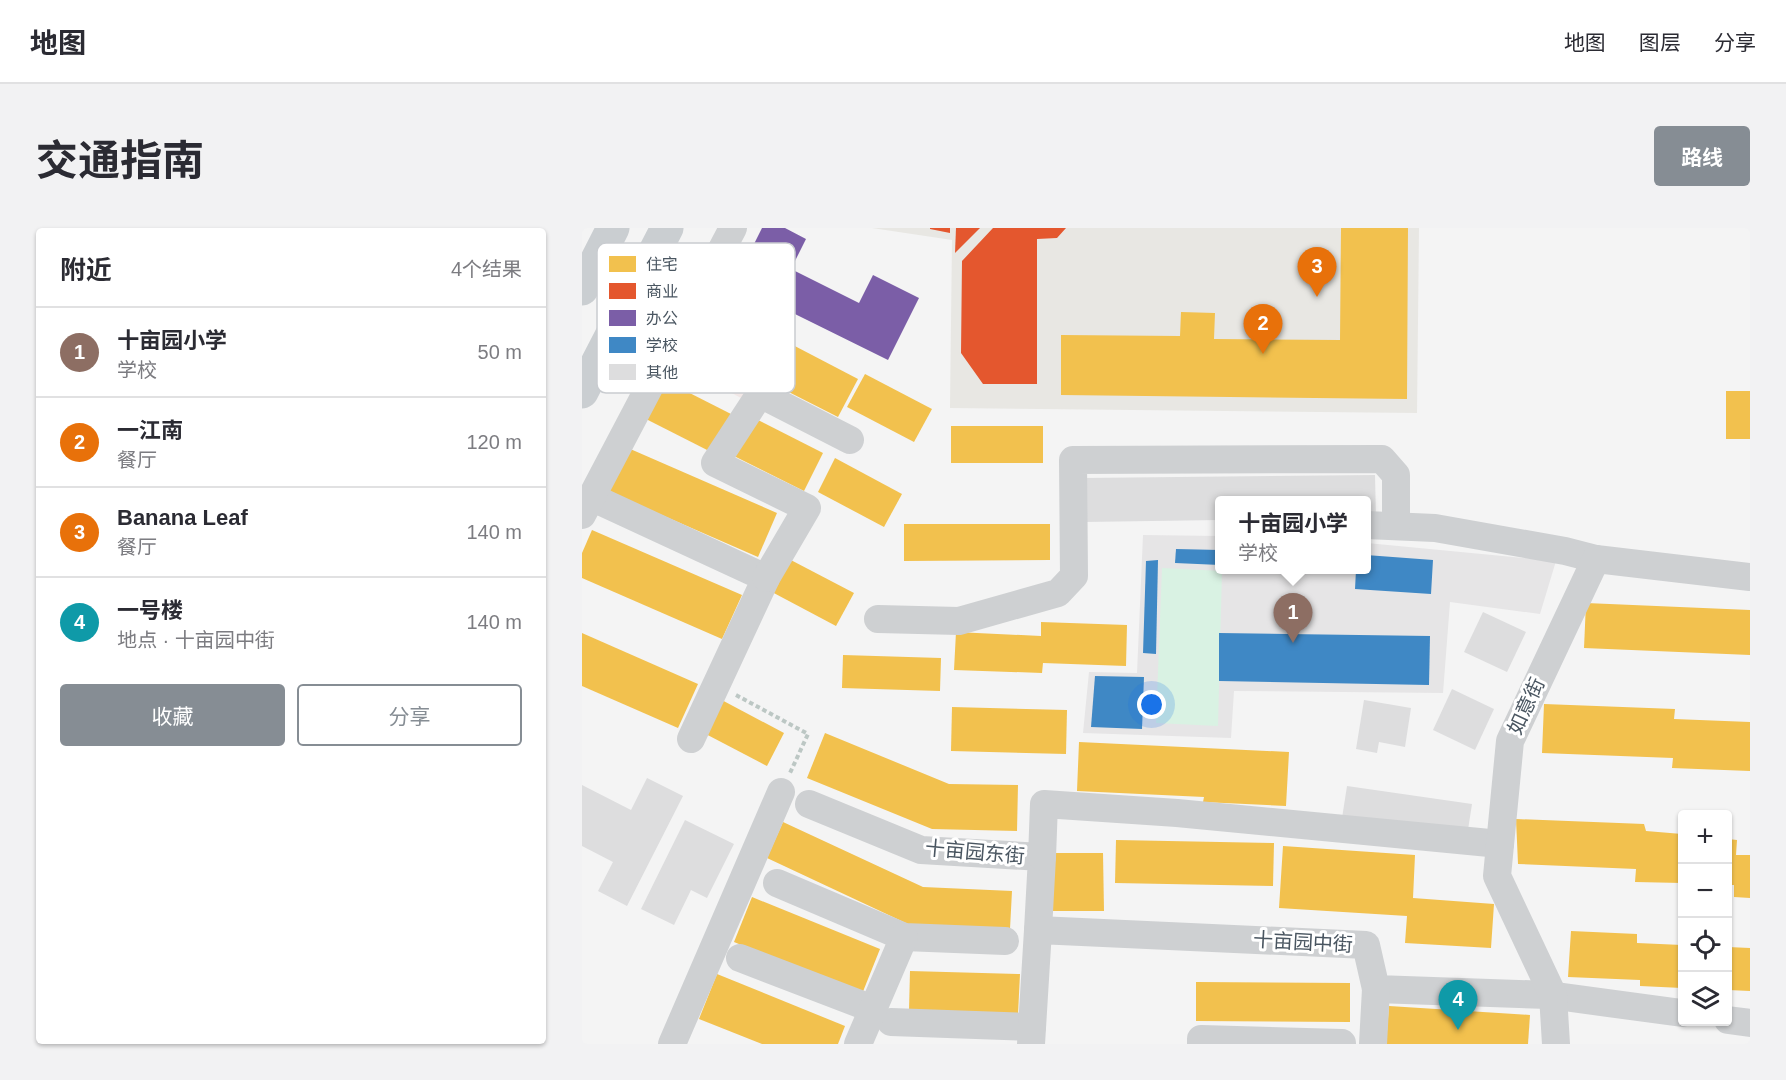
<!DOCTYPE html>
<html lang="zh">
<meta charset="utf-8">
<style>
:root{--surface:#fff;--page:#f2f2f3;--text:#2b2b33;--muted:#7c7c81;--line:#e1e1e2;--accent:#868d94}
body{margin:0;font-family:Helvetica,"Noto Sans SC",sans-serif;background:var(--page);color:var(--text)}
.controls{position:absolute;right:18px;bottom:18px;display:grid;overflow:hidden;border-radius:6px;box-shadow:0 2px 4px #0004}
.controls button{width:54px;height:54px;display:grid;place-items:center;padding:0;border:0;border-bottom:2px solid var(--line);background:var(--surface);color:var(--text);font:30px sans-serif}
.you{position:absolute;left:570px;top:477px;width:21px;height:21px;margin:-15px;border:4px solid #fff;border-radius:50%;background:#1a73e8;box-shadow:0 0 0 9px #1a73e833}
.badge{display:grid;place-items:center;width:39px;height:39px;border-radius:50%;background:var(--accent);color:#fff;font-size:20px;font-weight:700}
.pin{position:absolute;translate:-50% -50px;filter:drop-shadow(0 2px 3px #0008)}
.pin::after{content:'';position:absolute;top:32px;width:21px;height:18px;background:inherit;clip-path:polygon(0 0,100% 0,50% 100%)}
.popup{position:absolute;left:633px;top:268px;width:156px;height:78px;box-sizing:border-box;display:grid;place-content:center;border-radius:6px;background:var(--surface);filter:drop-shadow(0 2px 4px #0005);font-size:20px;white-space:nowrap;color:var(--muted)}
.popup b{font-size:22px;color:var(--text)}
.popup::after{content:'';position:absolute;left:50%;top:100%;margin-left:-12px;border:12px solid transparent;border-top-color:var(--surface)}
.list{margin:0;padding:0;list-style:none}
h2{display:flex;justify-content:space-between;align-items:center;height:78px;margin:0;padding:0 24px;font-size:26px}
h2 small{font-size:20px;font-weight:400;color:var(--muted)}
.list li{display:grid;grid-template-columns:39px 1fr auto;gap:18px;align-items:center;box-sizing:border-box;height:90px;padding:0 24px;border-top:2px solid var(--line)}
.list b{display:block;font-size:22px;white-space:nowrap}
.list p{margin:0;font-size:20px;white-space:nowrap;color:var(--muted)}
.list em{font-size:20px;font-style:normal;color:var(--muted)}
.actions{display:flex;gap:12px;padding:18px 24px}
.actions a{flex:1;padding:14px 0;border:2px solid var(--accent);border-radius:6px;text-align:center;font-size:21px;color:var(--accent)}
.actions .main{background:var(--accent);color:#fff}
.icon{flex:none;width:33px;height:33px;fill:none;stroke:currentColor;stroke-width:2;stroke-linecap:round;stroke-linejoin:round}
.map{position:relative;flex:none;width:1168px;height:816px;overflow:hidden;border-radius:6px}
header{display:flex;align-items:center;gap:36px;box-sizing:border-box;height:84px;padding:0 30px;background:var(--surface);border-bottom:2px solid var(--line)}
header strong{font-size:28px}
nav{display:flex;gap:33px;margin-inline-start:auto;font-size:21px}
.intro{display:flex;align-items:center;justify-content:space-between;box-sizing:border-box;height:144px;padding:0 36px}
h1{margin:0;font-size:42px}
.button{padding:15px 27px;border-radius:6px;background:var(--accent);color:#fff;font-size:21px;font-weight:700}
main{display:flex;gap:36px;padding:0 36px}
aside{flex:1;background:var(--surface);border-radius:6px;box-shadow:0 2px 4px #0004}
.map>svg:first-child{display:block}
</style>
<header>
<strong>地图</strong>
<nav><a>地图</a><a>图层</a><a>分享</a></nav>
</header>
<div class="intro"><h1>交通指南</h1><a class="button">路线</a></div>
<main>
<aside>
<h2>附近<small>4个结果</small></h2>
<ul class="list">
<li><span class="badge" style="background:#8d6e63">1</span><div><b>十亩园小学</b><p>学校</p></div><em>50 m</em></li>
<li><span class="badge" style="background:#e8710a">2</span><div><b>一江南</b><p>餐厅</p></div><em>120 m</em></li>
<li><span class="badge" style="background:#e8710a">3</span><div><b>Banana Leaf</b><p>餐厅</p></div><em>140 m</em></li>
<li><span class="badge" style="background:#0f9aa8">4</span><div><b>一号楼</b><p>地点 · 十亩园中街</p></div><em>140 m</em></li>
</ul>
<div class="actions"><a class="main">收藏</a><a>分享</a></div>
</aside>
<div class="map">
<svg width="1168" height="816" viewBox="0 0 1168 816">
<rect width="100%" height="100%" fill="#f4f4f4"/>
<!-- commercial -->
<polygon fill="#e8e7e3" points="290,0 837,0 835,185 368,180 370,12"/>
<!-- education -->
<polygon fill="#e6e5e6" points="561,307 637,308 638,342 784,342 785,315 974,333 958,386 868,374 861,465 652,463 649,510 501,505 507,444 555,445"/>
<!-- medical -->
<polygon fill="#f1e7e6" points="148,63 203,92 161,171 106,142"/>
<!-- green -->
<polygon fill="#d9f2e3" points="580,340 640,343 636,498 574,495"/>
<!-- homes -->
<g fill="#f2c14e">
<polygon points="759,0 826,0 825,171 479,167 479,107 598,108 599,84 633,85 632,111 758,112"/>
<polygon points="207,115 276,151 256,189 187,154"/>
<polygon points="283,146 350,181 332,214 265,179"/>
<polygon points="82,152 151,187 131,225 62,190"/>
<rect x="1144" y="163" width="24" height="48"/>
<polygon points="172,190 241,225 222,263 152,228"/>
<rect x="369" y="198" width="92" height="37"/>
<polygon points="46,220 195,285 176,329 27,264"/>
<polygon points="253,230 320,266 302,299 236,264"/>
<polygon points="322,296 468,296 468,332 322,333"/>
<polygon points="10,302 160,367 140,411 0,350 0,325"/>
<polygon points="205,330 272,365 254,398 188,363"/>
<polygon points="1004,375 1168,382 1168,427 1002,420"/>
<polygon points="459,394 545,397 544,438 461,435 460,445 372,442 374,404 459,408"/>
<polygon points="0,405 116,456 96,500 0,458"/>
<polygon points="261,427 359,430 358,463 260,460"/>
<polygon points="136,470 202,505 185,538 118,503"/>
<polygon points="962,476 1093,481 1092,491 1168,494 1168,543 1090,540 1091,530 960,525"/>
<polygon points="370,479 485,482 484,526 369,523"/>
<polygon points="243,505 367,556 436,557 435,603 350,601 225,550"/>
<polygon points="497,514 707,524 704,578 621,574 622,569 495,563"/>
<polygon points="934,591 1062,596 1064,603 1100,606 1100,655 1053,654 1054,641 936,636"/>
<polygon points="201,594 341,659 430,663 428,701 328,697 185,630"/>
<polygon points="1146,611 1155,612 1154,627 1168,627 1168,670 1152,669 1152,657 1146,657"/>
<polygon points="534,612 692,615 691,658 533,655"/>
<polygon points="701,618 833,627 831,670 912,676 909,720 823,715 825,688 697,680"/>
<polygon points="470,625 521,625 522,683 470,683"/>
<polygon points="170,669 298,721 280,766 152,714"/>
<polygon points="989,703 1055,706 1055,715 1100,717 1100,760 1058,758 1058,752 986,749"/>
<polygon points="1146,719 1168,720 1168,763 1146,762"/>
<polygon points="328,743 438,746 436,786 327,783"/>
<polygon points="135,746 263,798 256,816 180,816 117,791"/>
<polygon points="614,754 768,755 768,794 614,793"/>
<polygon points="807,778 948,787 946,816 804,816"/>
</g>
<!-- shops -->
<g fill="#e4572e">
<polygon points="348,0 368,0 368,5 348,1"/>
<polygon points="374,0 398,0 373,25"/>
<polygon points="411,0 484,0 475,10 455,11 455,156 401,156 379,125 380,33"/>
</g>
<!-- offices -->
<polygon fill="#7b5ea7" points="180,0 203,0 224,11 209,41 277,75 291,47 337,70 306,132 152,56"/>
<!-- schools -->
<g fill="#3f88c5">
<polygon points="594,321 638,322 638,337 593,335"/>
<polygon points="784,327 851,332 849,366 773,361 774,342 784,342"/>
<polygon points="576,332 574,426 561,425 564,333"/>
<polygon points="637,405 848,408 847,457 637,453"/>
<polygon points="513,448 562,449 560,501 509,499"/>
</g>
<!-- building -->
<g fill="#ddddde">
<polygon points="793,247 794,290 784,290 784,272 638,272 638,292 502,294 501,250"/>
<polygon points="901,384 944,404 925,444 882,424"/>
<polygon points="870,461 912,481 893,522 851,502"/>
<polygon points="782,472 829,480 823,519 797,514 795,525 774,521"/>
<polygon points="65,550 101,568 45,678 16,663 31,634 0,618 0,557 49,582"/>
<polygon points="765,558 890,576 885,608 760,590"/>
<polygon points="103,592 152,616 125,670 109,662 92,697 59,681"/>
</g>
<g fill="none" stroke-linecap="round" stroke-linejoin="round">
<!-- path -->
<polyline stroke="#bcc7c4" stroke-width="4" stroke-dasharray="4.5 3" stroke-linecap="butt" points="154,467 226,506 208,545"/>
<!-- minor -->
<g stroke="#ced0d2" stroke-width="28">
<polyline points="9,269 184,350 109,511"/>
<polyline points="0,287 151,0"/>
<polyline points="784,297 853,300 983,323 1014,331"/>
<polyline points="184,350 225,280 133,235 178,166 268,212"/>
<polyline points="296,391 377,393 476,365 492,348 491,232 800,231 814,247 814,298"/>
<polyline points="227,576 339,622 460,629 456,702"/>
<polyline points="460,629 462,576 595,585 918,616"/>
<polyline points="195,655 322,709 423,713"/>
<polyline points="158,730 291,781"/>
<polyline points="1146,792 1168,795"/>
<polyline points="309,794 450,799"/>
<polyline points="90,816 199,564"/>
<polyline points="276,816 322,709"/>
<polyline points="449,816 456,702 784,717 794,761 967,767 1100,785"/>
<polyline points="619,816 619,811 760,815"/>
<polyline points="791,816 794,761"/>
<polyline points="974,816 971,767 915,648 928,513 1014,331 1168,349"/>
</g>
<!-- major -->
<g stroke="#caced1" stroke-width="33">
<polyline points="0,61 31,0"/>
<polyline points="0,164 85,0"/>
</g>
</g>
<g text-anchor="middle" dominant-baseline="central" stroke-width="6" stroke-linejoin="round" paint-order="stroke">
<!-- street labels -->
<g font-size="20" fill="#4a5661" stroke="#fff">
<text transform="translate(944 478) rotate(-65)">如意街</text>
<text transform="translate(393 624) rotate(5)">十亩园东街</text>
<text transform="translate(721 714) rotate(3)">十亩园中街</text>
</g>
</g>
<!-- legend -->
<rect x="15" y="15" width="198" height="150" rx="9" fill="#fff" stroke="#c9ccd0" stroke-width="1.5"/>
<rect x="27" y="28" width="27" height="16" fill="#f2c14e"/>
<rect x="27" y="55" width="27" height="16" fill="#e4572e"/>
<rect x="27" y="82" width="27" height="16" fill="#7b5ea7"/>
<rect x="27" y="109" width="27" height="16" fill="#3f88c5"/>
<rect x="27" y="136" width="27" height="16" fill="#ddddde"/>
<g font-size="16" fill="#4a5661">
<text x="64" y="42">住宅</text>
<text x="64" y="69">商业</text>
<text x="64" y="96">办公</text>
<text x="64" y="123">学校</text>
<text x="64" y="150">其他</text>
</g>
</svg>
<div class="controls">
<button>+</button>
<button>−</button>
<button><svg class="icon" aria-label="locate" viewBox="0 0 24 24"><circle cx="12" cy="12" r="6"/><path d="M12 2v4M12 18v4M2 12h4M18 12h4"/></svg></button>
<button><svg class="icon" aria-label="layers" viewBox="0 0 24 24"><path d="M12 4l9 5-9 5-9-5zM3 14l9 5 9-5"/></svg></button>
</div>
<div class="you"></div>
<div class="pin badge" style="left:711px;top:415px;background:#8d6e63">1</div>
<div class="popup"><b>十亩园小学</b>学校</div>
<div class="pin badge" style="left:681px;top:126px;background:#e8710a">2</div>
<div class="pin badge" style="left:735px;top:69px;background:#e8710a">3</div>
<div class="pin badge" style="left:876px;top:802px;background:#0f9aa8">4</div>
</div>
</main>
